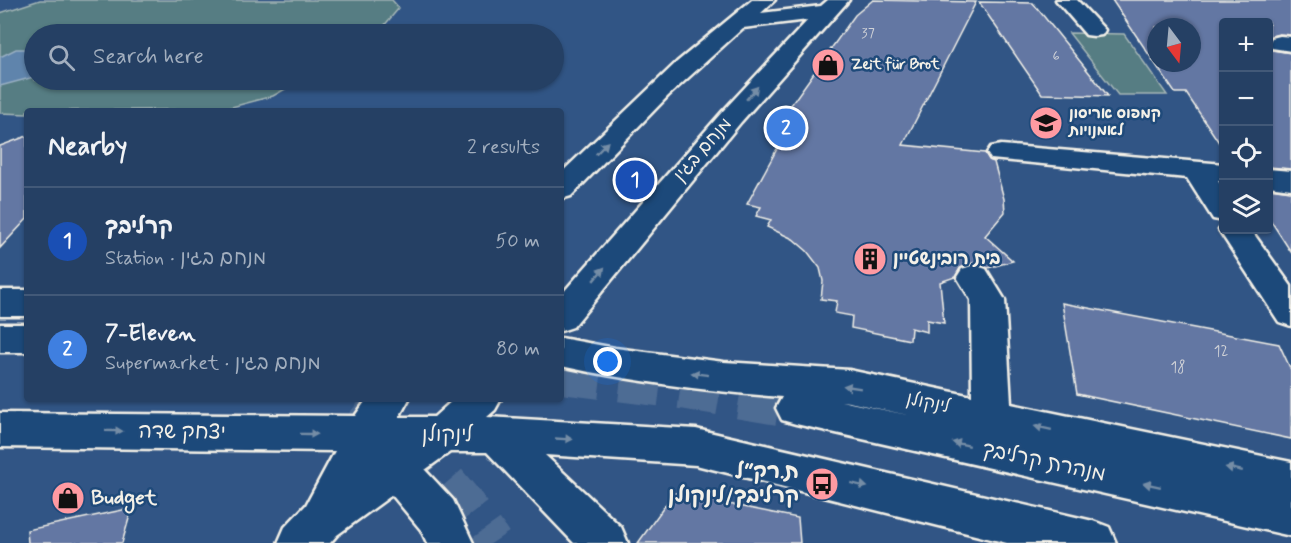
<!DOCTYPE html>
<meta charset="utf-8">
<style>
:root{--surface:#254064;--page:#314b6d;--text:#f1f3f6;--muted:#a3afbf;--line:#425978;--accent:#ff9aa2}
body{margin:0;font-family:Mynerve,"Playpen Sans Hebrew",sans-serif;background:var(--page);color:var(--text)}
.controls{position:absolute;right:18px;top:18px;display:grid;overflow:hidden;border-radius:6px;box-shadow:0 2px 4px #0004}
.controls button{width:54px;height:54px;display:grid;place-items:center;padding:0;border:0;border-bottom:2px solid var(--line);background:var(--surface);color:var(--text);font:30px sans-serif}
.compass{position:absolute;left:1147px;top:18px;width:54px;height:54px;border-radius:50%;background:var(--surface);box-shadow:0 2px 4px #0004;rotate:164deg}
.you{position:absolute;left:608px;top:362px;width:21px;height:21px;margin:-15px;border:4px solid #fff;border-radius:50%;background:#1a73e8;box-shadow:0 0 0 9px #1a73e833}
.badge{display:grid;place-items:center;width:39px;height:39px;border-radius:50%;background:var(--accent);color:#fff;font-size:20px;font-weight:700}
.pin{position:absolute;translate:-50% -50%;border:3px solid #fff;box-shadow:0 2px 6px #0006}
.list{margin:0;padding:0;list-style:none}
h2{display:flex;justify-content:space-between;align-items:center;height:78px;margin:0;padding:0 24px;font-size:26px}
h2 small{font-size:20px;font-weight:400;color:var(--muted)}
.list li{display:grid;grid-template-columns:39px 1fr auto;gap:18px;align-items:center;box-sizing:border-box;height:108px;padding:0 24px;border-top:2px solid var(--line)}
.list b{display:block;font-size:22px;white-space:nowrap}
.list p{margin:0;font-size:20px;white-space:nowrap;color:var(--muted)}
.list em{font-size:20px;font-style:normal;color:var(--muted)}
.icon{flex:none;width:33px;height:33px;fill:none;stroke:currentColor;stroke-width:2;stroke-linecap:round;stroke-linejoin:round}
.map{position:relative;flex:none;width:1291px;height:543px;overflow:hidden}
.search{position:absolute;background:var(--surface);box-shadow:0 2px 4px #0004;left:24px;top:24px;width:540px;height:66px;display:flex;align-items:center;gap:15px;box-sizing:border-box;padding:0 21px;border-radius:33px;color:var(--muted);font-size:22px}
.panel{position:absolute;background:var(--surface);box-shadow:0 2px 4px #0004;left:24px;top:108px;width:540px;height:294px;border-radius:6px}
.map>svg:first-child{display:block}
</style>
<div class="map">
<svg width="1291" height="543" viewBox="0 0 1291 543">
<rect width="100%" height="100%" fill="#315585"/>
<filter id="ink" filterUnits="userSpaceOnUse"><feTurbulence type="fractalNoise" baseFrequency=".0167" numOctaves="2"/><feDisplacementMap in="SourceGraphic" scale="12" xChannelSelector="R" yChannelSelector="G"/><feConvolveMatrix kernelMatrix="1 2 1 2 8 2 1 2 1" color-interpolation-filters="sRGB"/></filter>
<g filter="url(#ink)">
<!-- green -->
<g fill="#577d83" stroke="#a6b7b6" stroke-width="1.5">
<polygon points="40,0 392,0 399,8 377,34 34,34 34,80 301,80 273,96 224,109 27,111 27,114 0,113 0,13"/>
<polygon points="1069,33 1124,34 1167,95 1118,95"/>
</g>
<!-- water -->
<polygon fill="#5e84ac" stroke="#9ab0c4" stroke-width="1.5" points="16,49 34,49 34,77 0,86 0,57"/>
<!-- building -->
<g fill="#6377a3" stroke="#f4f1e8" stroke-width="1.5" fill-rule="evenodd">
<polygon points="873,0 976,2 903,145 985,153 989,160 994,162 1004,199 1005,212 985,236 1013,261 988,268 973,263 960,268 955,277 940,282 944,323 927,320 927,332 911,328 910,340 851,328 852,316 835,313 837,301 821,299 823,281 820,268 807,251 793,239 767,227 771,220 756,216 761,207 747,204 784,136 771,133 855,15"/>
<path d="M1112,0h179v35l-12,-1 -8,2 -2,3v-17h-45v128l-38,-57h-11zM1156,27h36v36h-36z"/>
<polygon points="979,2 1033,3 1108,96 1042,94"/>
<polygon points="1269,47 1272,50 1291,53 1291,169 1269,167"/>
<polygon points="27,136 27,219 0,248 0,146"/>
<polygon points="1269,188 1291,191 1291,252 1269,218"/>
<polygon points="1062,303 1279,344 1291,370 1291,439 1077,394"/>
<polygon points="674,493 798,518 800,543 638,543"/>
<polygon points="132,508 122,543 28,543 27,530"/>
</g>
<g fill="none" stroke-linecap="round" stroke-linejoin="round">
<!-- minor-tunnel -->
<g stroke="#4e6c94" stroke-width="40" stroke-dasharray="40 20" stroke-linecap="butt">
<polyline points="561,374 688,390 796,408"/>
<path d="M361,399c51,42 94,88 131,144"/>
</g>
<defs>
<g id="minor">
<polygon points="752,0 775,0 761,13 821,6 828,0 849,0 741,122 573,327 561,331 561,295 723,111 808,20 743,28 668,96 571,196 561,199 561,173 677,62"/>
<polygon points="1056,0 1077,0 1105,30 1102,35 1094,36 1086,35"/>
<polygon points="1280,36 1291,37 1291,51 1272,48 1269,43 1272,38"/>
<polygon points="1001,145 1224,164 1224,181 1218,181 1224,189 1224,221 1213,219 1187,178 991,159 987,153 991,147"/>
<polygon points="1268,169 1291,171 1291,189 1268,186"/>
<polygon points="1224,224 1224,230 1251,230 1291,286 1291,326 1279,322 1219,230"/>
<path d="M974,265l12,4 19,31 6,104 280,58v74l-495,-112 -14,-4 -6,-12 6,-11c-74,-6 -148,-15 -221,-31v-28l54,10 109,14 125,8 123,26 -1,-96 -14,-23 5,-8zM841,401l8,1 63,14z"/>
<rect x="0" y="290" width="27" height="26"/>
<rect x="0" y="324" width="27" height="28"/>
<polygon points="367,399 409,399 399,417 434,417 454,399 501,399 495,410 487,417 696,429 1093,521 1109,527 1116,543 1007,543 696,465 545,455 621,527 628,543 574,543 487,452 450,452 425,470 453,500 473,543 427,543 421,530 392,495 337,535 330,543 278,543 285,527 306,505 335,451 0,447 0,413 355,416"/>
</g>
</defs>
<!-- minor casing -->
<use href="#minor" stroke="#f4f1e8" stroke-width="5"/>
<!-- minor -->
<use href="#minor" fill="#1f4a7a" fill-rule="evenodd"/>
</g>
<!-- one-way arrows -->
<defs><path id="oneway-solid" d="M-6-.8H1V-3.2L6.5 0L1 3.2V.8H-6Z" transform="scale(1.5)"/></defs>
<g fill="#748da6">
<use href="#oneway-solid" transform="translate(752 93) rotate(-49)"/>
<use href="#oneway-solid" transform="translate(602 148) rotate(-46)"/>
<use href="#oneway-solid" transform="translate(599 274) rotate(-50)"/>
<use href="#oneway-solid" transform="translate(700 374) rotate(-173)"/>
<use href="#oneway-solid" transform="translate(852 387) rotate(-171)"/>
<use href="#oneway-solid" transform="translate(1043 428) rotate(-168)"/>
<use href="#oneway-solid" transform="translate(114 431) rotate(1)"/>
<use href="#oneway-solid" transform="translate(309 434) rotate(1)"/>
<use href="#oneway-solid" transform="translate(564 439) rotate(3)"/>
<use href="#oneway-solid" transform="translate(961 444) rotate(-168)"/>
<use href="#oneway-solid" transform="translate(1234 469) rotate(-168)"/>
<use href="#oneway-solid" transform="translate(859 485) rotate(14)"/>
<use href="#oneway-solid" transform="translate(1152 485) rotate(-168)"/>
</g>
</g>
<!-- icons -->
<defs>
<symbol id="shop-disc" viewBox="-11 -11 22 22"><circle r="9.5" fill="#ff9aa2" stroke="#1f4a7a"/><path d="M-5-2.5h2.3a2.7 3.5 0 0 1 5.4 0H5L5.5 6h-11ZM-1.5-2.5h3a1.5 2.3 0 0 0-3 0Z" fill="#111"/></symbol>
<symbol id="school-disc" viewBox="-11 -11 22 22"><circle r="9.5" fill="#ff9aa2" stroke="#1f4a7a"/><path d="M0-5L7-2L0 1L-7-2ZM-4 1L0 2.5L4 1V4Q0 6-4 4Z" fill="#111"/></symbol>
<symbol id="building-disc" viewBox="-11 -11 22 22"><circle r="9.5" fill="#ff9aa2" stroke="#1f4a7a"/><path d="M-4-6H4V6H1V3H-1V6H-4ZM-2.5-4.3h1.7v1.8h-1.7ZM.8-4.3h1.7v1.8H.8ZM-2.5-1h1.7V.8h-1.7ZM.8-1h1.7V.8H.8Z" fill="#111"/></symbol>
<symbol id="bus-disc" viewBox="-11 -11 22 22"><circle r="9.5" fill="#ff9aa2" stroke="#1f4a7a"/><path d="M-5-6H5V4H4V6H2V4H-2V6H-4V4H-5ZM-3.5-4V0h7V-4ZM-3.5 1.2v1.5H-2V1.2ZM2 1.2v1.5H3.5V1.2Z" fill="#111"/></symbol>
</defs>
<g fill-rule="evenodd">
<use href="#shop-disc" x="809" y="46" width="38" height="38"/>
<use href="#school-disc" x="1027" y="104" width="38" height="38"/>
<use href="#building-disc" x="851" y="240" width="38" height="38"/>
<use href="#bus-disc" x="803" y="465" width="38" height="38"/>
<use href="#shop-disc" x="49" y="479" width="38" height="38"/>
</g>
<g text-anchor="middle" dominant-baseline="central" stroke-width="5" stroke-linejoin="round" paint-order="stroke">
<!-- far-number labels -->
<g font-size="14" fill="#d0d2d7">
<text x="868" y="33">37</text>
<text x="1056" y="56">6</text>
</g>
<!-- far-poi labels -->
<g font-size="15" font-weight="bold" fill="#f4f1e8" stroke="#1f4a7a" text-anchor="start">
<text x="851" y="65">Zeit für Brot</text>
<text x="1069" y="114">קמפוס אריסון<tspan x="1069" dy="17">לאמנויות</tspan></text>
</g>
<!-- number labels -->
<g font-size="15" fill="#d0d2d7">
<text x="1221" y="352">12</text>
<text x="1178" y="368">18</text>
</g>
<!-- street labels -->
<g font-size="18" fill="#f4f1e8" stroke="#1f4a7a">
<text transform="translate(703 150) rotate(-49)">מנחם בגין</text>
<text transform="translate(928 403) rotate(12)">לינקולן</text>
</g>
<!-- poi labels -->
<g font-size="18" font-weight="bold" fill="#f4f1e8" stroke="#1f4a7a" text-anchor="start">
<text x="893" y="259">בית רובינשטיין</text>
</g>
<!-- near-street labels -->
<g font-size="21" fill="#f4f1e8" stroke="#1f4a7a">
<text transform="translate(182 432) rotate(1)">יצחק שדה</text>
<text x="447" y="435">לינקולן</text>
<text transform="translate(1044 462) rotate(12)">מנהרת קרליבך</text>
</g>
<!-- near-poi labels -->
<g font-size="21" font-weight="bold" fill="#f4f1e8" stroke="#1f4a7a" text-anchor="end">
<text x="799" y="472">ת.רק״ל<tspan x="799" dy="24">קרליבך/לינקולן</tspan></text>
<text x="91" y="498" text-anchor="start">Budget</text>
</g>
</g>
</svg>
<div class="controls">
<button>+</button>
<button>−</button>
<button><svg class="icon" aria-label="locate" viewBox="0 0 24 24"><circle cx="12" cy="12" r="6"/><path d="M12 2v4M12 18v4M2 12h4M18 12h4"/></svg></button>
<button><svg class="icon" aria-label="layers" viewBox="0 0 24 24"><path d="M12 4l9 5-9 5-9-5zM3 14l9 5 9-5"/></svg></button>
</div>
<svg class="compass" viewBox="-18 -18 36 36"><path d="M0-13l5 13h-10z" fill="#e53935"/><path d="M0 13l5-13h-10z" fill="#a3afbf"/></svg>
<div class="you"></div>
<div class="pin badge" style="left:635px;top:180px;background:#1a4fb4">1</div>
<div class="pin badge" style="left:786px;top:128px;background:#3f7fe0">2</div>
<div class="search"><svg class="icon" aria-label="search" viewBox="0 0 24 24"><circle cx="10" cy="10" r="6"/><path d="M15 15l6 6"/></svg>Search here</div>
<section class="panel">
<h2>Nearby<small>2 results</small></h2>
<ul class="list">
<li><span class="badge" style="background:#1a4fb4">1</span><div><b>קרליבך</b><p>Station · מנחם בגין</p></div><em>50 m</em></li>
<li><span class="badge" style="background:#3f7fe0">2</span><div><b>7-Eleven</b><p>Supermarket · מנחם בגין</p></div><em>80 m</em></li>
</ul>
</section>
</div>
